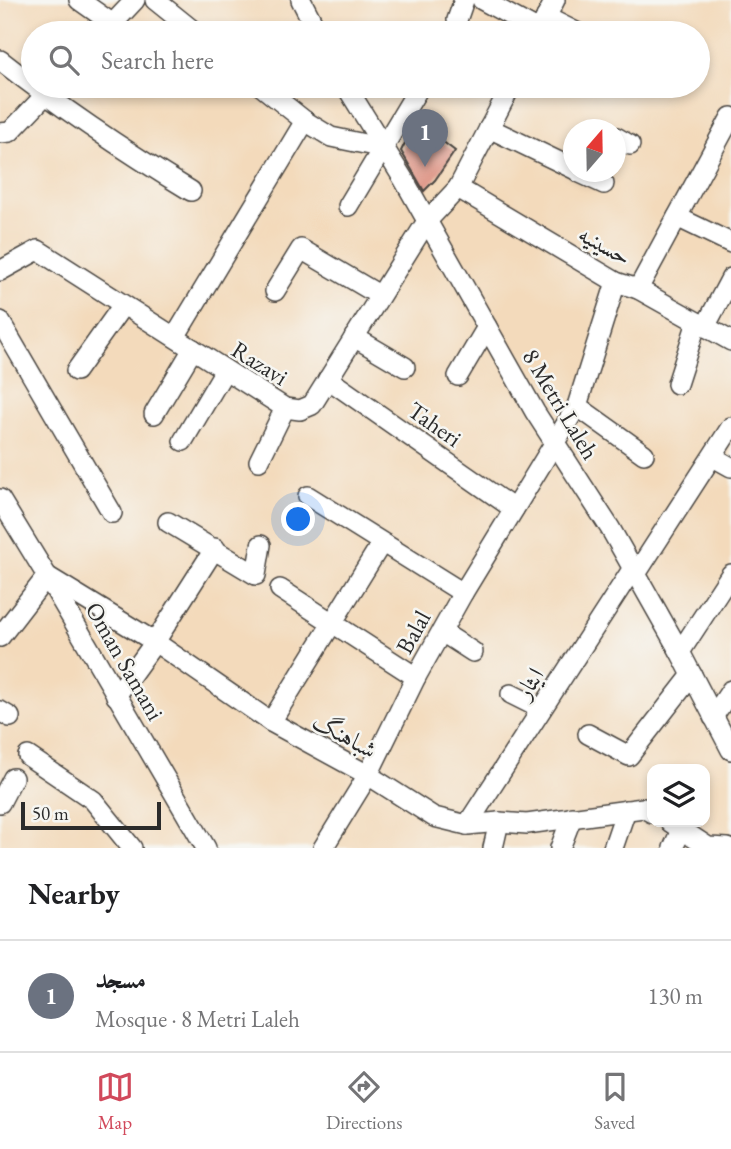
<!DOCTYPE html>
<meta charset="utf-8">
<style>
:root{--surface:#fff;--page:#f6f6f6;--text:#202124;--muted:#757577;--line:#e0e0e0;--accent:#d1495b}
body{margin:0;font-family:"EB Garamond",Amiri,serif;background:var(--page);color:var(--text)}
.controls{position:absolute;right:21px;bottom:21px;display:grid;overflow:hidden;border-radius:14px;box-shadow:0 4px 10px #0003}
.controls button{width:63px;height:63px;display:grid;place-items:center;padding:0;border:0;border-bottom:2px solid var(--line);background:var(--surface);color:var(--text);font:35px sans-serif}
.compass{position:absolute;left:563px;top:119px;width:63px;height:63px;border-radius:50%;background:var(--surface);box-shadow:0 4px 10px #0003;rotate:20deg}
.scale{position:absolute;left:21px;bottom:18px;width:140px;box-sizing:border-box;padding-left:7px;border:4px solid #2b2b2b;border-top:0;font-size:19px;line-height:24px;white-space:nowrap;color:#2b2b2b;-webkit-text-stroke:5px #f6f6f2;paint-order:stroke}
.you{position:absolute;left:299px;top:520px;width:24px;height:24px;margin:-18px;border:5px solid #fff;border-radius:50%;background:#1a73e8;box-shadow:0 0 0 10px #1a73e833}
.badge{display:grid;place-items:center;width:46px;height:46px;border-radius:50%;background:var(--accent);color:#fff;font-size:23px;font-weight:700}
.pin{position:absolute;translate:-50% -58px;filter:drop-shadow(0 2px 4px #0008)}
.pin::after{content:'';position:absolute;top:37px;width:24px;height:21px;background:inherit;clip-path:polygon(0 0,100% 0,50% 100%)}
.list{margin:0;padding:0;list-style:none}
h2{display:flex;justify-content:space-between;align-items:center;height:91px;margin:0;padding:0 28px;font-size:30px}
h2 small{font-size:23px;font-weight:400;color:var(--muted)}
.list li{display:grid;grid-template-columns:46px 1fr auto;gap:21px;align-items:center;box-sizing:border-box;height:112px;padding:0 28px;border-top:2px solid var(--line)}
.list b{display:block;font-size:26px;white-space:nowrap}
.list p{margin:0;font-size:23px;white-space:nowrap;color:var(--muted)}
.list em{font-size:23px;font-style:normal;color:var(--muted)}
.icon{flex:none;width:38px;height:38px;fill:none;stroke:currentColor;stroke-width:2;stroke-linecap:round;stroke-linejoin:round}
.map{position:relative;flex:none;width:731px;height:848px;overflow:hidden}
.search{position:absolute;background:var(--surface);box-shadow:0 4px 10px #0003;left:21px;right:21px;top:21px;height:77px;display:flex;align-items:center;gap:18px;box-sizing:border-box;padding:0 24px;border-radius:38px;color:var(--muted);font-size:26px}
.sheet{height:203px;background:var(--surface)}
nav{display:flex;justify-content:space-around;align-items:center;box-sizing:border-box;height:98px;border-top:2px solid var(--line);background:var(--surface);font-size:19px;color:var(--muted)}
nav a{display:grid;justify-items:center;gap:4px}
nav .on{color:var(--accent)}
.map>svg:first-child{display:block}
</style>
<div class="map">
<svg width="731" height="848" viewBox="0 0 731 848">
<rect width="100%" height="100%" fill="#f6f6f2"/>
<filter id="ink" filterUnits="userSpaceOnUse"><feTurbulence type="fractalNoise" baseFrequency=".0143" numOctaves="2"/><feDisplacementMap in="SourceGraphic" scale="14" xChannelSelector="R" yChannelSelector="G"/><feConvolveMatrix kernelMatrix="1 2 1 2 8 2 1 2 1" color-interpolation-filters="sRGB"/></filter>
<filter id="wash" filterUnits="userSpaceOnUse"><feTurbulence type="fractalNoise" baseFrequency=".00686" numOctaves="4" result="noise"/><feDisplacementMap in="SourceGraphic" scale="28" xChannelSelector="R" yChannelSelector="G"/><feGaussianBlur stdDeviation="1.57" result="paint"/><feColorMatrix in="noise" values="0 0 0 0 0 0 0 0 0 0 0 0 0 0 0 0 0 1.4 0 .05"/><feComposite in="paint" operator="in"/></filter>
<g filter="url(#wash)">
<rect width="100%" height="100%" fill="#f3dabb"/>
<g id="blocks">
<!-- building -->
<polygon fill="#e09c8e" points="416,121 455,151 435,180 424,191 401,151"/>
</g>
</g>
<g filter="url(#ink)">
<use href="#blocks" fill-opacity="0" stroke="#494541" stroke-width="2"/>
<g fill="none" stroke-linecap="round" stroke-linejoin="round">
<defs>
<g id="minor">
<polyline points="79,0 113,24"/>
<polyline points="155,0 196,33"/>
<polyline points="301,0 318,33"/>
<polyline points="482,0 539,31"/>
<polyline points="546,17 578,33"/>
<polyline points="457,20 464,0"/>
<polyline points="104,33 135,0"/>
<polyline points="538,33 555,0"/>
<path d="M0,60c61,48 125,91 191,131"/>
<polyline points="261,86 305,121 331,137 384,148"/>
<polyline points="346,86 404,180 535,412 610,528 680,652 731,750"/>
<polyline points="489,128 574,169"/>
<polyline points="593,130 595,127 599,130"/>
<polyline points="0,133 10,132 53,87"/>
<polyline points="616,137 630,145"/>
<polyline points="578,172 604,184"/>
<polyline points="458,188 616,282 638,289 731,341"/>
<polyline points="348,206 420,86"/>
<polyline points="677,217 731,243"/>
<polyline points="0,271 38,250 285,408 300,410 312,405 427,221 458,188 511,86"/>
<polyline points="638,289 731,117"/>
<polyline points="275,291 301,249 379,295"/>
<polyline points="0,321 112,513"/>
<polyline points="705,327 731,278"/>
<polyline points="175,337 305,121"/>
<polyline points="354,337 405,367"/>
<polyline points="76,371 123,305"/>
<polyline points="458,376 487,327"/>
<polyline points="328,379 514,509"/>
<polyline points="677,384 697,322"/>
<polyline points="577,406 644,454"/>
<polyline points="154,414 193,349"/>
<polyline points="183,441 225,370"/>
<polyline points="713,457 731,467"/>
<polyline points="259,461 285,408"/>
<polyline points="308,496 463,593"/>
<polyline points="0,499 47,576 206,848"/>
<polyline points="168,522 256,575 261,545"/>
<polyline points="636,574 731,427"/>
<polyline points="280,589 416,677"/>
<polyline points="442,632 473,652"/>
<polyline points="0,637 47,576 155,642 271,722 368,775 434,817 467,825 499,822 527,824 643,808 652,813"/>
<polyline points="680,652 731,574"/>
<polyline points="511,694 541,709"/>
<polyline points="116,696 155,642 215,548"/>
<polyline points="0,711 10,717"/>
<polyline points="713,717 731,690"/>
<polyline points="271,722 381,544"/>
<polyline points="588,734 629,756 692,675"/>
<polyline points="28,756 93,800 132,848"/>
<polyline points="0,803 13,778"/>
<polyline points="670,822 708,847 728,848"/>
<polyline points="467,825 633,568"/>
<polyline points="323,848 368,775 416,677 463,593 577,406 616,282"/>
<polyline points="493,848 499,822"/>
<polyline points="560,848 572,817"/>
<polyline points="613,848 626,810"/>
<polyline points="673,848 682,828"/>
</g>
</defs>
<!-- minor casing -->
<use href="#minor" stroke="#494541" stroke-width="22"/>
<!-- minor -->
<use href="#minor" stroke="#fff" stroke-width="19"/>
</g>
</g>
<g text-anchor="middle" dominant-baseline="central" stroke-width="5" stroke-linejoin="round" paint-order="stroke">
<!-- street labels -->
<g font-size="24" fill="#2b2b2b" stroke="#f6f6f2">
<text transform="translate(605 245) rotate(29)">حسینیه</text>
<text transform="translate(260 363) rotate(32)">Razavi</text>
<text transform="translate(561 404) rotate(59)">8 Metri Laleh</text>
<text transform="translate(435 424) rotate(35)">Taheri</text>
<text transform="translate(413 632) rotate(-61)">Balal</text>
<text transform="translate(125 661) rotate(60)">Oman Samani</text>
<text transform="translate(529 683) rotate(-57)">ایثار</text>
<text transform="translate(345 735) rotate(29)">شباهنگ</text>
</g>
</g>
</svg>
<div class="controls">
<button><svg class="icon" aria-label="layers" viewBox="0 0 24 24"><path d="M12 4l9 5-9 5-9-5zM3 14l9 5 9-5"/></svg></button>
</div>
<svg class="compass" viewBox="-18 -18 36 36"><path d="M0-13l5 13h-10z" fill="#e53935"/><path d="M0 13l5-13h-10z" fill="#757577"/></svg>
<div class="scale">50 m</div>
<div class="you"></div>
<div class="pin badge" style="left:425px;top:167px;background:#6b7280">1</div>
<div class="search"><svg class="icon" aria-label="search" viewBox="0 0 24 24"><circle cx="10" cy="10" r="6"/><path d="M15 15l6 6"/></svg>Search here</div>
</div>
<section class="sheet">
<h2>Nearby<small></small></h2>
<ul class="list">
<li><span class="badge" style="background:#6b7280">1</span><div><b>مسجد</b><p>Mosque · 8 Metri Laleh</p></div><em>130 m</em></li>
</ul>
</section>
<nav>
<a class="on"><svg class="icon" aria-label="map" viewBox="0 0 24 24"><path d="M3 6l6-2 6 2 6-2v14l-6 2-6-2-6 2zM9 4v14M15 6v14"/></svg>Map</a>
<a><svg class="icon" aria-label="directions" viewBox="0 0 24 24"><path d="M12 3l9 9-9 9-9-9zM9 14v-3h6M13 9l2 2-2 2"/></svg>Directions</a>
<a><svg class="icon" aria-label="saved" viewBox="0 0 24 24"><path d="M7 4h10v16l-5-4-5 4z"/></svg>Saved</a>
</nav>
